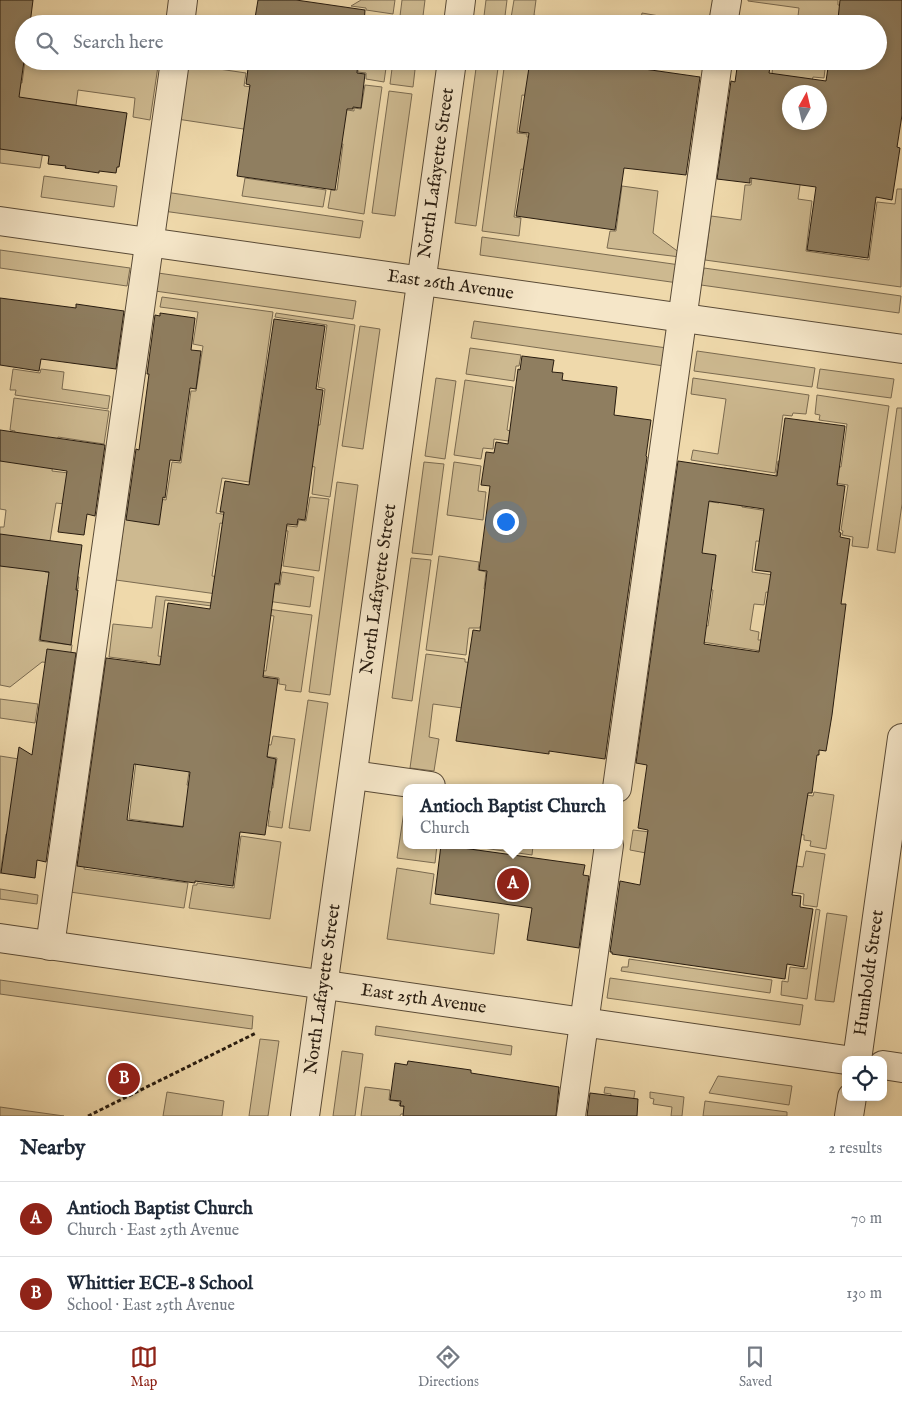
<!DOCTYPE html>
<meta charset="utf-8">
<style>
:root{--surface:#fff;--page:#f2f2f3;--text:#1f2937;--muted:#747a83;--line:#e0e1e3;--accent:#8f2418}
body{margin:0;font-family:"IM FELL English",serif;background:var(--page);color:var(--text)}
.controls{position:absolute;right:15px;bottom:15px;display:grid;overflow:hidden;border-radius:10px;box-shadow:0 2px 8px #0003}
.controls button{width:45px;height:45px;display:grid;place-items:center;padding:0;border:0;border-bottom:1px solid var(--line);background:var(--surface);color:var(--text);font:25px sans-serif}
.compass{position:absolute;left:782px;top:85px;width:45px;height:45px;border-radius:50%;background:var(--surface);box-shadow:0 2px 8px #0003;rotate:8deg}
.you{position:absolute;left:505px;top:521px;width:18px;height:18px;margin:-12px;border:4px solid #fff;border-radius:50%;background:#1a73e8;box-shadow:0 0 0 8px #1a73e833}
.badge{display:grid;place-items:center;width:32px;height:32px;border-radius:50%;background:var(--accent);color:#fff;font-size:16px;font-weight:700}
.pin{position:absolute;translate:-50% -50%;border:2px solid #fff;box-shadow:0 1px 5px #0006}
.popup{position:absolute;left:403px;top:784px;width:220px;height:65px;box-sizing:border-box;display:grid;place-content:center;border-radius:10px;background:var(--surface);filter:drop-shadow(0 1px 4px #0005);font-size:16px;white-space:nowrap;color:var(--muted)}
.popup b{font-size:19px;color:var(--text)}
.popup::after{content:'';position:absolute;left:50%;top:100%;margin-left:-10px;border:10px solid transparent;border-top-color:var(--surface)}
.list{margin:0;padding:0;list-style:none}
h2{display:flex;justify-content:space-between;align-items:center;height:65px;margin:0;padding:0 20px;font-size:21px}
h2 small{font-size:16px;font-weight:400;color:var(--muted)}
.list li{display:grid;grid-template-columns:32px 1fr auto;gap:15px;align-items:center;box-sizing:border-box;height:75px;padding:0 20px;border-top:1px solid var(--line)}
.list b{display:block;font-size:19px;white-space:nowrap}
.list p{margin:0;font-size:16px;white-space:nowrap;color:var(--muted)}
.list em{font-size:16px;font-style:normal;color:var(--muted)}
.icon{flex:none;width:28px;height:28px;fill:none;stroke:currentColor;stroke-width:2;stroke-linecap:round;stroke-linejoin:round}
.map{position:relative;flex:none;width:902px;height:1116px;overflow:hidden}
.search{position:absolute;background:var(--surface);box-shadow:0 2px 8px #0003;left:15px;right:15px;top:15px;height:55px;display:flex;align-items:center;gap:12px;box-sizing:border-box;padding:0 18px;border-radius:28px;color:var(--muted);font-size:19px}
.sheet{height:215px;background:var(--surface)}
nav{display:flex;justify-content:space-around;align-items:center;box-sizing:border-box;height:70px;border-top:1px solid var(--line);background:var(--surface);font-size:14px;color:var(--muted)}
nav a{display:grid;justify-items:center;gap:2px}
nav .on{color:var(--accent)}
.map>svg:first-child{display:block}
</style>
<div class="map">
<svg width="902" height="1116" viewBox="0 0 902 1116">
<rect width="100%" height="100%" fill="#efd9ab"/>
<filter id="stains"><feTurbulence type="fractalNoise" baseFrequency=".004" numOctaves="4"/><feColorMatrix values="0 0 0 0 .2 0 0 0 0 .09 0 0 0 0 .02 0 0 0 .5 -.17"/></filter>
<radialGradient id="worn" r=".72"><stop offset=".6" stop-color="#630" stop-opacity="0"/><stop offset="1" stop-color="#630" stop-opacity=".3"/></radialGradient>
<!-- green -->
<g fill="#cdb990" stroke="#7a6a50">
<polygon points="361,0 395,0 393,14 366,10 366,8 351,6"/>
<polygon points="402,0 425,0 422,24 399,24"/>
<polygon points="486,0 507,0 504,24 483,24"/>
<polygon points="514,0 536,0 534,15 541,17 540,23 547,24 510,24"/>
<polygon points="748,0 838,0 838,5 902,14 878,24 854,24 822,19 821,24 797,24 799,8 748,1"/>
<polygon points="642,13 671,18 670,24 640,24"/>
<polygon points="25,61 120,61 158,66 150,120 133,117 135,98 78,90 76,105 52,102 40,168 0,163 0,144 9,81 22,83"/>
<polygon points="348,61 387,61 384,82 366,79 366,73 358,72 358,68 348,67"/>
<polygon points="393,61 416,61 413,87 390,84"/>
<polygon points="477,61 499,61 476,226 455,223"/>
<polygon points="505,61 530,61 528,78 532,96 522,95 517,133 527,134 527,137 549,140 577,177 521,169 514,217 521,218 519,236 482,231"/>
<polygon points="773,61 826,61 824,78 813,77 812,81 772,75"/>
<polygon points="185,64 246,73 244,86 267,89 294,102 354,111 354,108 361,109 365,85 382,87 364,214 328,208 331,190 337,190 343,144 177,119"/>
<polygon points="389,91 412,94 395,216 372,213"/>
<polygon points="808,130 798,199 812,201 806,251 869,260 877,202 895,204 897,189 902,189 901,287 705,260 711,216 741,220 745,185 751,185 755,152"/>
<polygon points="44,176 117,186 114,207 41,197"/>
<polygon points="245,178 326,190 323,207 242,196"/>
<polygon points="622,186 658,191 653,233 680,253 680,257 607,248 610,231 616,231"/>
<polygon points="165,192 363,221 360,238 163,211"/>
<polygon points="482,237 680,265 678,283 480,255"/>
<polygon points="0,250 130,268 127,286 0,268"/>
<polygon points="704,268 901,296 899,313 701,285"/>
<polygon points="158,273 356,301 353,319 155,291"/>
<polygon points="162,297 273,312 249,482 222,478 216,513 245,518 234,525 220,523 212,576 280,585 282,572 314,577 310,607 116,580 128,495 166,500 172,462 181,463 191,391 196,391 203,346 193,344 198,312 160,307"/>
<polygon points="276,313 355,325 330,497 312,494 315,467 306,465 312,425 320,425 325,389 318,387 327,325 275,317"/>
<polygon points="474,321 674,349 671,367 471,338"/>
<polygon points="360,326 380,329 363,449 342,446"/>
<polygon points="470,348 521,355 519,366 516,366 514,381 466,374"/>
<polygon points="697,351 815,368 812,387 694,371"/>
<polygon points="13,369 40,373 41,369 64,372 62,389 110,396 108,409 15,395 16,390 10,390"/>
<polygon points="820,369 894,379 891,398 817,388"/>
<polygon points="436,378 456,381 445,459 425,456"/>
<polygon points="693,378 809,395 806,414 793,413 792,416 783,415 775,473 691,460 693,450 718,454 726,399 691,394"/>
<polygon points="465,380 513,387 507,430 565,449 494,439 493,449 483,448 481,459 454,455"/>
<polygon points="817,395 889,406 868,548 852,546 853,537 842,535 843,531 841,530 848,485 776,475 778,461 815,467 816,464 841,467 847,424 819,420 820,415 815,414"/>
<polygon points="14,398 109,411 104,444 58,437 55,451 13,445 15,431 10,430"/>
<polygon points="897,408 902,408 902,504 895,553 877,550"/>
<polygon points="54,453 52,471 93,476 89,507 56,503 45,572 79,577 78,589 47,585 39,641 72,645 69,665 42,662 10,687 0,685 0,527 4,527 6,510 0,509 0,460"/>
<polygon points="424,462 444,464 432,555 412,553"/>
<polygon points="454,462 481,466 478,491 486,492 483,520 447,515"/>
<polygon points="724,468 747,471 742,507 840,522 769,542 756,541 752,572 780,576 815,599 766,592 764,605 754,604 750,630 759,632 758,640 762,640 761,651 663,636 666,620 708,626 713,590 664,583 676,497 719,503"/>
<polygon points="337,482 358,485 330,695 309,692"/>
<polygon points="310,497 329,499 319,571 283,566 288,531 281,530 282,525 297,527 299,520 306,521"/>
<polygon points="439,556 479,562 478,570 486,572 484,589 559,599 584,640 480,626 480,628 469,628 466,655 426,650"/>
<polygon points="411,558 431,560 412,701 392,698"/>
<polygon points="156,596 212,603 212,606 165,600 158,656 266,671 274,616 229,610 230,604 312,615 301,692 285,690 286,685 279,684 279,678 210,668 143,692 147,662 109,657 113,624 152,628"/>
<polygon points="426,654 465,659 465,662 476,663 470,709 433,704 429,737 439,739 434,771 410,768"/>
<polygon points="0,699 38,704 35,723 0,718"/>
<polygon points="308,700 328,703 310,831 289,828"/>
<polygon points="273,736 295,739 282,828 268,826 270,811 262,810 265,787 273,788 277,758 257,755 258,744 271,745"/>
<polygon points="138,745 189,772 187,785 193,786 194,828 129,819"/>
<polygon points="0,756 19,759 33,838 6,834 0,874"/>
<polygon points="739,785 813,796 814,792 834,795 826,849 810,846 811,841 804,840 804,835 762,829"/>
<polygon points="406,798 407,845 437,845 435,863 397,858"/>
<polygon points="633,830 675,835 713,853 803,867 806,851 825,854 817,907 803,905 804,894 778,890 646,853 630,850"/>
<polygon points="241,836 281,842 270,919 189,908 193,885 197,885 197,883 234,888"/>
<polygon points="462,845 527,845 533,846 532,855"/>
<polygon points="75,851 86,853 84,869 188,883 184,908 70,892"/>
<polygon points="397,868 434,874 430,904 499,914 494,954 387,939"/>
<polygon points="0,889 38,895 37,904 0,899"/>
<polygon points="816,909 820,910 807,999 781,995 782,981 788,982 790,967 807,969"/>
<polygon points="827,913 847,916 834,1002 815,1000"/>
<polygon points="629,959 772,980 770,993 621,971 622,967 628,967"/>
<polygon points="610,978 803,1005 800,1025 607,998"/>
<polygon points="0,980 253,1016 252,1029 0,994"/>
<polygon points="376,1026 512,1046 511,1055 375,1035"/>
<polygon points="260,1039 279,1041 268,1116 249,1116"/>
<polygon points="342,1051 363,1054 355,1116 333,1116"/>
<polygon points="718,1076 792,1086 789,1105 709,1093"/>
<polygon points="365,1087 390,1090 389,1100 400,1102 399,1105 405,1107 404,1114 401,1114 400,1116 361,1116"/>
<polygon points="605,1087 635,1091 631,1116 610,1101 611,1094 604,1093"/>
<polygon points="167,1092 224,1101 222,1116 163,1116"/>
<polygon points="650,1092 684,1097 682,1116 671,1116 672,1107 653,1104 654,1099 650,1098"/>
<polygon points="705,1101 787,1112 787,1116 703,1116"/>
<polygon points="0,1107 64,1116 0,1116"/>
</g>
<!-- building -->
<g fill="#8f7e60" stroke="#271b0f" fill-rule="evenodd">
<polygon points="0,0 33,0 30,24 24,24 24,61 19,97 127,113 119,167 117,167 116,173 99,171 99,173 65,168 66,166 48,164 49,156 0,149"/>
<polygon points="258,0 296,0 365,10 364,24 254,24"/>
<path d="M840,0h62v115l-5,32 3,1 -8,52 -16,-3 -8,61 -61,-8 9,-63 -66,-9v5l-33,-4 14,-98 4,1 3,-21h33l-2,12 57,8 3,-20h49v-37h-44l1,-6 3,1zM790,92h30v30h-30z"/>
<polygon points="249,61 358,61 357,73 365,74 361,108 353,107 353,109 347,109 335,190 237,176 250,85 246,84"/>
<polygon points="530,61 588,61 700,77 686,175 624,168 615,230 516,216 529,133 519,132"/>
<polygon points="0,298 76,308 76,304 124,311 116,369 41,359 39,371 0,365"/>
<polygon points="160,313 195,318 191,350 201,351 196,389 190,388 180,461 170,460 165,498 163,497 159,525 126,520 136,449 139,450 149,374 147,374 155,315 160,316"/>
<path d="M274,319l51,7 -9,63 7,1 -18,130 -7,-1 -1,6 -10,-1 -8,60 -4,-1 -12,94 15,2 -11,78 9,2 -11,76 -25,-3 -7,54 -38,-5v2l-118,-17 29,-208 54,7 8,-62 42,6 14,-97h-4l5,-31 24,4zM134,764l56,8 -7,55 -56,-7z"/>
<polygon points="522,356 554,360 552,372 563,373 562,380 617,387 614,415 651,420 646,456 647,457 605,759 549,751 549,754 456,741 473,630 480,631 487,571 479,570 490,486 481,485 486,452 494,453 496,442 508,444 518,369 520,370"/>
<path d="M785,418l60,8 -8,59 8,1 -6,46 2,1 -1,4 10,2 -9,65h5l-14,111 -6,36 -7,-1v5h-2l-5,38h-4l-16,102 9,1 -1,11 13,2 -9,58 -17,-3 -2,15 -173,-25v-2h-2l10,-71 20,4 8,-55 -10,-2 9,-63 -11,-2 42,-302 99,15zM709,501l55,8 -9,61 16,2 -12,80 -55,-8 12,-89 -14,-2z"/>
<polygon points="0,430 105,445 95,516 87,514 84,535 58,532 67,471 0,461"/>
<polygon points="0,534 82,545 76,590 78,590 71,645 40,640 49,572 0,566"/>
<polygon points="47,649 76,653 46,862 37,860 35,878 1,873 19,747 32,755"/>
<polygon points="441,845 585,865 583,875 589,876 579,948 527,940 532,908 435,894"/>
<polygon points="408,1061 471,1070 471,1073 559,1087 556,1116 403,1116 404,1106 400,1106 401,1101 390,1100 395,1063 407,1065"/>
<polygon points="590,1093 638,1099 637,1116 587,1116"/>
</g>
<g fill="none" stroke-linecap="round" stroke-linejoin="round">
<defs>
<g id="minor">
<polyline points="180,24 183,0"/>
<polyline points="458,24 461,0"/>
<polyline points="723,24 727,0"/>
<path id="s1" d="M0,221l902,128"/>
<polyline points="353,775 431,786"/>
<polyline points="617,788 718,61"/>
<path id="s2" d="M0,938l846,122"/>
<polyline points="50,946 175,61"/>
<path id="s3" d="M857,1060l45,-322"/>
<polyline points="883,1065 902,1068"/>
<path id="s4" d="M305,1116l147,-1055"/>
<polyline points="571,1116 609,845"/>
<polyline points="849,1116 852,1097"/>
</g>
</defs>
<!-- minor casing -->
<use href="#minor" stroke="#594a36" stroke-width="30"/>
<!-- path -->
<polyline stroke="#271b0f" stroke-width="3" stroke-dasharray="4 2.5" stroke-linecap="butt" points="88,1116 256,1033"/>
<!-- minor -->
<use href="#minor" stroke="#f5e6c8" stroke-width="28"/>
</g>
<g text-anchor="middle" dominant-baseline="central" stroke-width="4" stroke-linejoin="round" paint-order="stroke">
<!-- street labels -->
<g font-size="18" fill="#271b0f" stroke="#f5e6c8">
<text stroke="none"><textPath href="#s4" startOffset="952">North Lafayette Street</textPath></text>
<text stroke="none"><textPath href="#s1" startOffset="455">East 26th Avenue</textPath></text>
<text stroke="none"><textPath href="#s4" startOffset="532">North Lafayette Street</textPath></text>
<text stroke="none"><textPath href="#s3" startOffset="88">Humboldt Street</textPath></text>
<text stroke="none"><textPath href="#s4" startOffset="128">North Lafayette Street</textPath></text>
<text stroke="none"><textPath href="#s2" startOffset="428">East 25th Avenue</textPath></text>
</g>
</g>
<rect width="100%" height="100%" filter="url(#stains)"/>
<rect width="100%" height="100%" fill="url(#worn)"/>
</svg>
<div class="controls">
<button><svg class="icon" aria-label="locate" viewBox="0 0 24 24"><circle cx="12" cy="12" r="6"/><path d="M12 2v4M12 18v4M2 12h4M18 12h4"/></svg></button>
</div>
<svg class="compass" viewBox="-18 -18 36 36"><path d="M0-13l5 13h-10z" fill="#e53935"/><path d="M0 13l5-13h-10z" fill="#747a83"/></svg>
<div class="you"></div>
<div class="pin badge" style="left:513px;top:884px">A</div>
<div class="popup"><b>Antioch Baptist Church</b>Church</div>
<div class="pin badge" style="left:124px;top:1079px">B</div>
<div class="search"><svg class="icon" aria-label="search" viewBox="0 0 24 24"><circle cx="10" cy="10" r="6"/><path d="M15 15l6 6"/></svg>Search here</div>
</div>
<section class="sheet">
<h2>Nearby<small>2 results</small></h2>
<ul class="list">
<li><span class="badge">A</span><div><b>Antioch Baptist Church</b><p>Church · East 25th Avenue</p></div><em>70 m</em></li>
<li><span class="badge">B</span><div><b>Whittier ECE-8 School</b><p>School · East 25th Avenue</p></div><em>130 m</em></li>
</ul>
</section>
<nav>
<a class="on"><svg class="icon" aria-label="map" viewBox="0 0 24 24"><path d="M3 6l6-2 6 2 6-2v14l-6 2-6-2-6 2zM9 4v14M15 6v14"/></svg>Map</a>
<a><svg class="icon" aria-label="directions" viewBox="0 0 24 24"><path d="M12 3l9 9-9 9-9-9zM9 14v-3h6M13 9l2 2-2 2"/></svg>Directions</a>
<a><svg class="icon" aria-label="saved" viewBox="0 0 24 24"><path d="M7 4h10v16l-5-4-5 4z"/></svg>Saved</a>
</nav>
